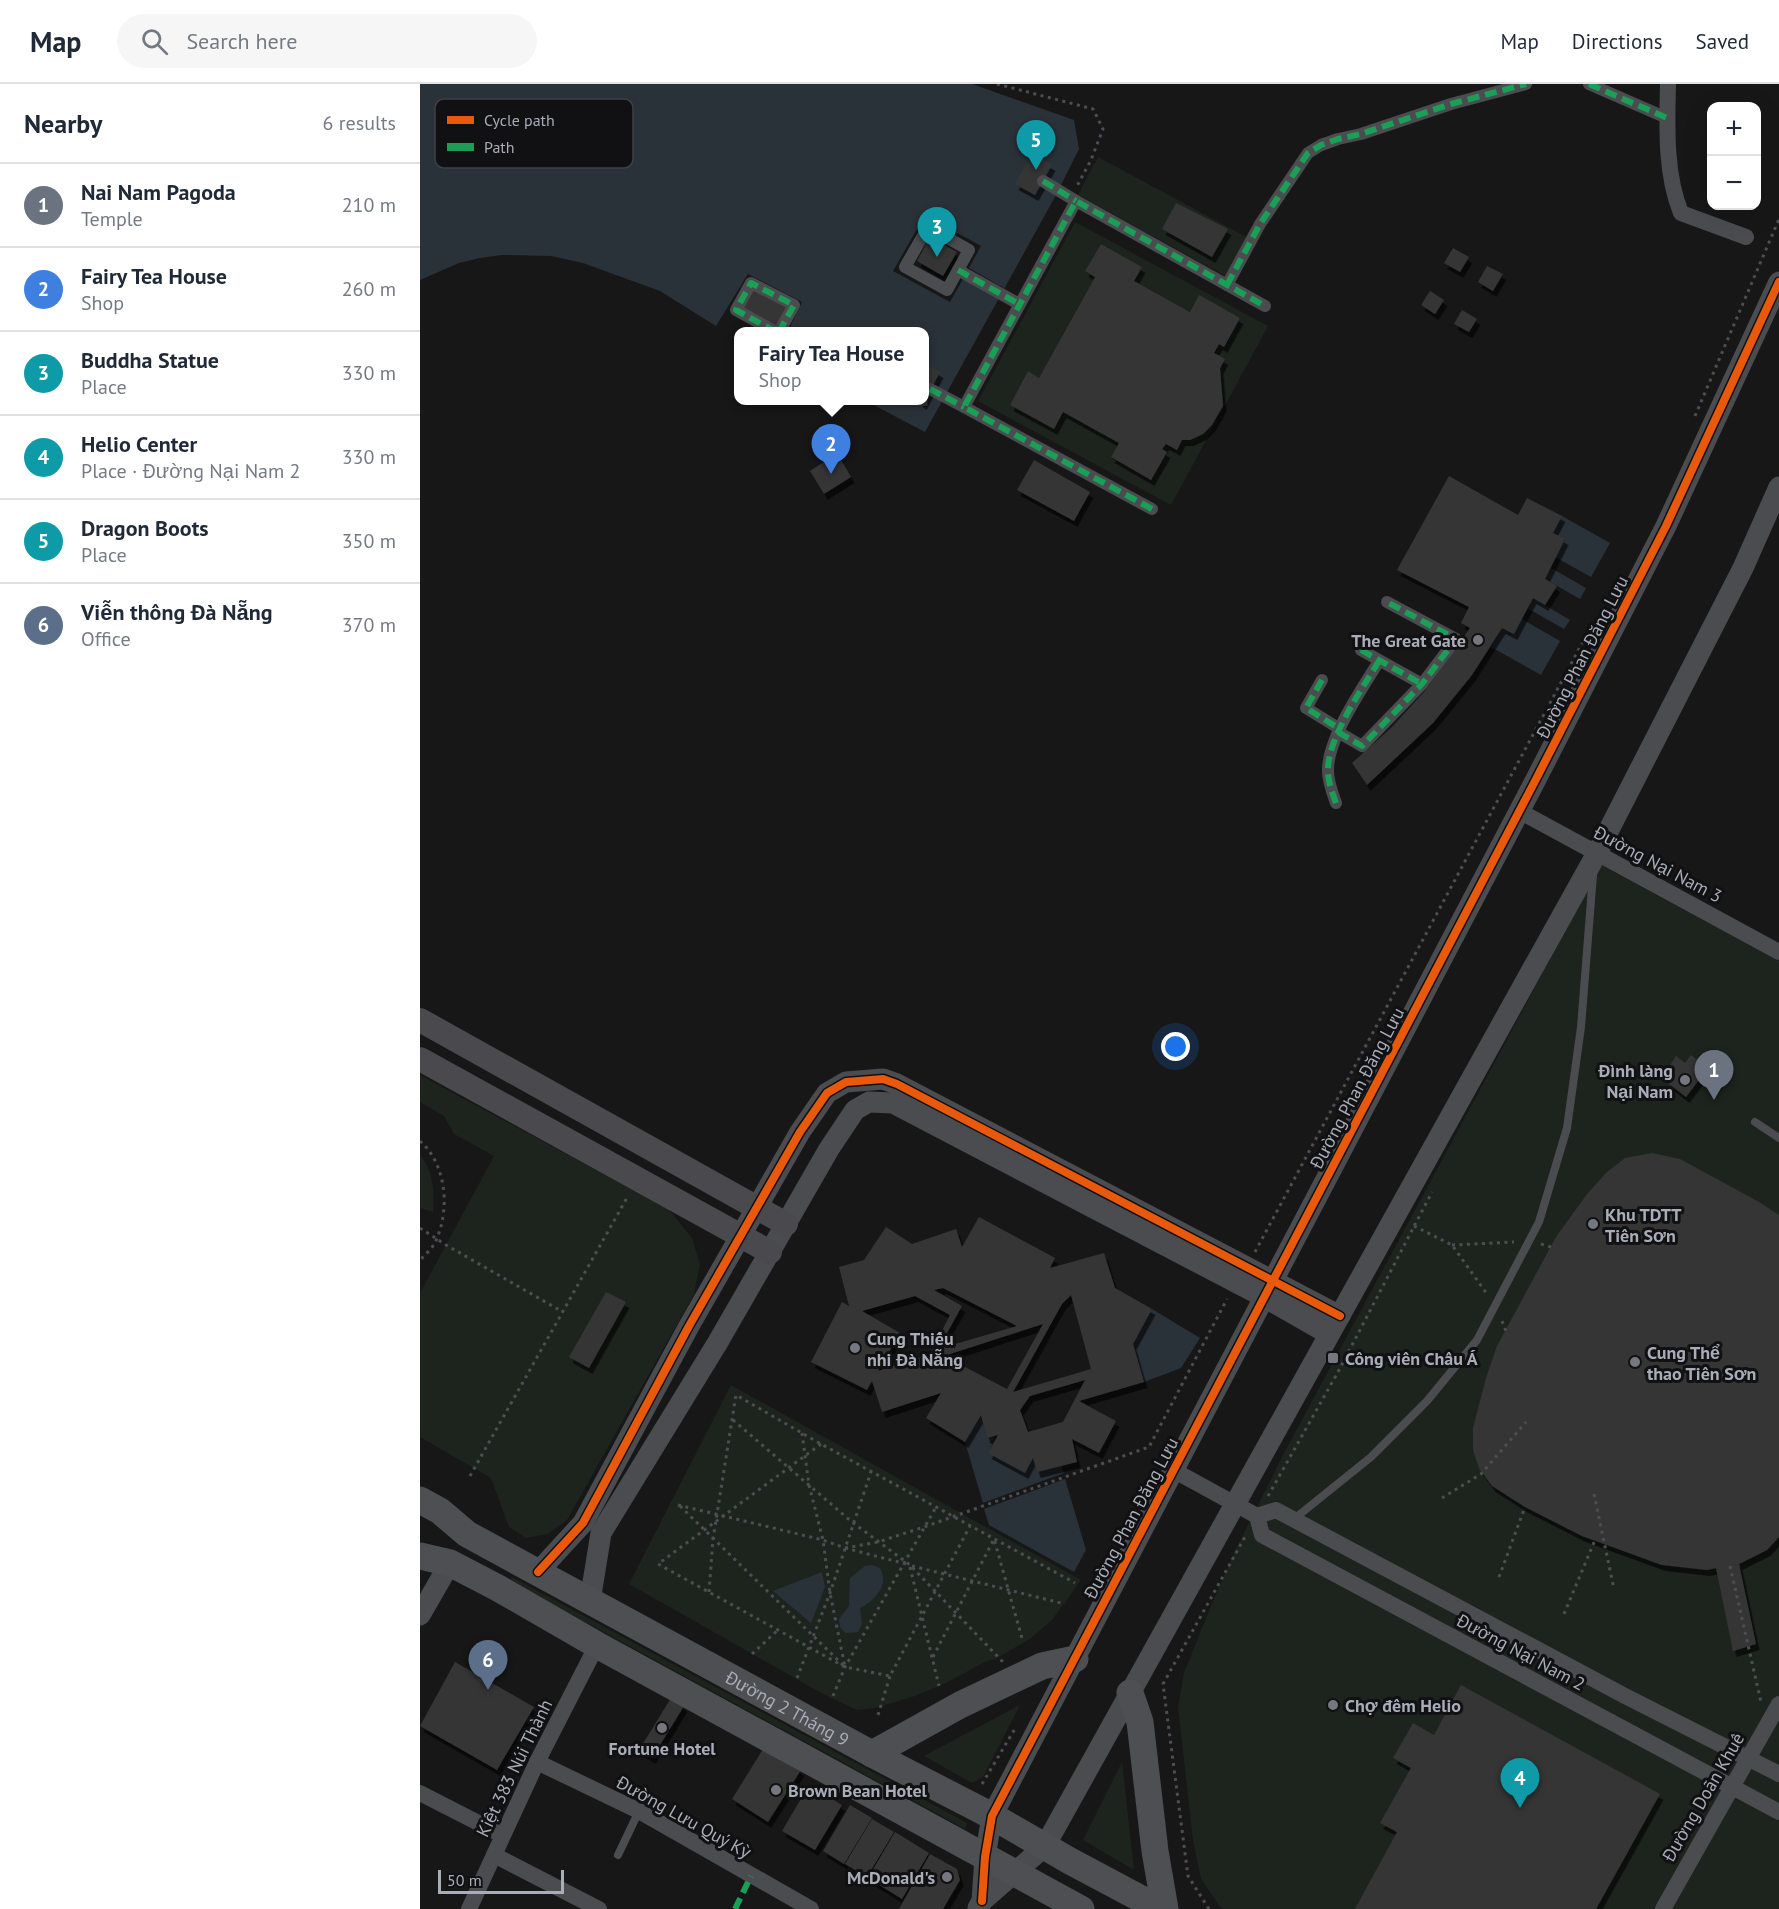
<!DOCTYPE html>
<meta charset="utf-8">
<style>
:root{--surface:#fff;--page:#f6f6f7;--text:#1f2937;--muted:#747a83;--line:#e0e1e3;--accent:#1a73e8}
body{margin:0;font-family:"PT Sans",sans-serif;background:var(--page);color:var(--text)}
.controls{position:absolute;right:18px;top:18px;display:grid;overflow:hidden;border-radius:12px;box-shadow:0 6px 24px #0002}
.controls button{width:54px;height:54px;display:grid;place-items:center;padding:0;border:0;border-bottom:2px solid var(--line);background:var(--surface);color:var(--text);font:30px sans-serif}
.scale{position:absolute;left:18px;bottom:15px;width:126px;box-sizing:border-box;padding-left:6px;border:3px solid #a8adb8;border-top:0;font-size:16px;line-height:21px;white-space:nowrap;color:#a8adb8;-webkit-text-stroke:4px #111113;paint-order:stroke}
.you{position:absolute;left:756px;top:963px;width:21px;height:21px;margin:-15px;border:4px solid #fff;border-radius:50%;background:#1a73e8;box-shadow:0 0 0 9px #1a73e833}
.badge{display:grid;place-items:center;width:39px;height:39px;border-radius:50%;background:var(--accent);color:#fff;font-size:20px;font-weight:700}
.pin{position:absolute;translate:-50% -50px;filter:drop-shadow(0 2px 3px #0008)}
.pin::after{content:'';position:absolute;top:32px;width:21px;height:18px;background:inherit;clip-path:polygon(0 0,100% 0,50% 100%)}
.popup{position:absolute;left:314px;top:243px;width:195px;height:78px;box-sizing:border-box;display:grid;place-content:center;border-radius:12px;background:var(--surface);filter:drop-shadow(0 2px 4px #0005);font-size:20px;white-space:nowrap;color:var(--muted)}
.popup b{font-size:22px;color:var(--text)}
.popup::after{content:'';position:absolute;left:50%;top:100%;margin-left:-12px;border:12px solid transparent;border-top-color:var(--surface)}
.list{margin:0;padding:0;list-style:none}
h2{display:flex;justify-content:space-between;align-items:center;height:78px;margin:0;padding:0 24px;font-size:26px}
h2 small{font-size:20px;font-weight:400;color:var(--muted)}
.list li{display:grid;grid-template-columns:39px 1fr auto;gap:18px;align-items:center;box-sizing:border-box;height:84px;padding:0 24px;border-top:2px solid var(--line)}
.list b{display:block;font-size:22px;white-space:nowrap}
.list p{margin:0;font-size:20px;white-space:nowrap;color:var(--muted)}
.list em{font-size:20px;font-style:normal;color:var(--muted)}
.icon{flex:none;width:33px;height:33px;fill:none;stroke:currentColor;stroke-width:2;stroke-linecap:round;stroke-linejoin:round}
.map{position:relative;flex:none;width:1359px;height:1825px;overflow:hidden}
header{display:flex;align-items:center;gap:36px;box-sizing:border-box;height:84px;padding:0 30px;background:var(--surface);border-bottom:2px solid var(--line)}
header strong{font-size:28px}
nav{display:flex;gap:33px;margin-inline-start:auto;font-size:21px}
.search{width:420px;height:54px;background:var(--page);display:flex;align-items:center;gap:15px;box-sizing:border-box;padding:0 21px;border-radius:33px;color:var(--muted);font-size:22px}
main{display:flex}
aside{flex:1;background:var(--surface)}
.map>svg:first-child{display:block}
</style>
<header>
<strong>Map</strong>
<div class="search"><svg class="icon" aria-label="search" viewBox="0 0 24 24"><circle cx="10" cy="10" r="6"/><path d="M15 15l6 6"/></svg>Search here</div>
<nav><a>Map</a><a>Directions</a><a>Saved</a></nav>
</header>
<main>
<aside>
<h2>Nearby<small>6 results</small></h2>
<ul class="list">
<li><span class="badge" style="background:#6b7280">1</span><div><b>Nai Nam Pagoda</b><p>Temple</p></div><em>210 m</em></li>
<li><span class="badge" style="background:#3f7fe0">2</span><div><b>Fairy Tea House</b><p>Shop</p></div><em>260 m</em></li>
<li><span class="badge" style="background:#0f9aa8">3</span><div><b>Buddha Statue</b><p>Place</p></div><em>330 m</em></li>
<li><span class="badge" style="background:#0f9aa8">4</span><div><b>Helio Center</b><p>Place · Đường Nại Nam 2</p></div><em>330 m</em></li>
<li><span class="badge" style="background:#0f9aa8">5</span><div><b>Dragon Boots</b><p>Place</p></div><em>350 m</em></li>
<li><span class="badge" style="background:#5c6f8a">6</span><div><b>Viễn thông Đà Nẵng</b><p>Office</p></div><em>370 m</em></li>
</ul>
</aside>
<div class="map">
<svg width="1359" height="1825" viewBox="0 0 1359 1825">
<defs>
<filter id="shadow"><feDropShadow dx="3.5" dy="6" stdDeviation="0" flood-color="#0009"/></filter>
</defs>
<rect width="100%" height="100%" fill="#171717"/>
<!-- green -->
<g fill="#1d241e" fill-rule="evenodd">
<polygon points="678,73 832,156 811,195 658,111"/>
<path d="M655,138l193,104 -97,179 -193,-104zM681,160l41,23 -8,14 56,31 9,-16 41,22 -16,28 -5,-2c-11,20 5,40 3,61 -1,18 -22,34 -40,35l-5,10 -11,-6 -4,5 5,3 -16,28 -40,-22 8,-15 -56,-31 -10,17 -43,-24 18,-33 11,6 56,-101 -10,-6z"/>
<polygon points="1181,781 1359,877 1359,1825 804,1825 800,1823 781,1795 773,1756 758,1623 764,1589 791,1522 814,1469 863,1371"/>
<polygon points="0,991 248,1125 272,1154 280,1180 274,1210 147,1436 128,1450 106,1454 89,1443 71,1394 0,1353 0,1209 74,1072 34,1050 24,1032 0,1018"/>
<path d="M0,1071c13,16 15,37 13,57l-13,-4z"/>
<polygon points="311,1301 661,1496 632,1536 611,1554 579,1573 563,1579 526,1599 495,1612 455,1624 437,1626 403,1610 209,1500"/>
<polygon points="92,1493 547,1739 545,1745 90,1497"/>
<polygon points="600,1621 563,1693 552,1699 504,1672"/>
<polygon points="702,1678 714,1786 663,1756"/>
</g>
<!-- water -->
<g fill="#2a3239">
<polygon points="0,0 552,0 654,36 659,65 636,111 505,348 446,317 504,316 504,248 368,247 382,218 328,190 296,242 240,207 163,179 131,172 82,171 60,174 39,179 0,196"/>
<polygon points="1142,432 1190,459 1171,493 1135,473 1145,456 1133,449"/>
<polygon points="1131,484 1166,504 1160,515 1125,495"/>
<polygon points="1113,514 1150,536 1144,545 1107,524"/>
<polygon points="1102,535 1140,557 1121,591 1071,563 1082,544 1094,550"/>
<polygon points="732,1225 780,1254 761,1284 724,1298 713,1260"/>
<polygon points="561,1331 567,1354 575,1352 569,1369 605,1389 613,1374 617,1388 641,1382 644,1389 563,1419 545,1358"/>
<polygon points="645,1395 666,1466 654,1488 569,1441 564,1425"/>
<path d="M452,1481l8,3c1,3 3,6 3,9 2,13 -13,27 -23,31l2,16 -4,8 -13,1 -5,-6 -1,-8 10,-13 1,-28 15,-12z"/>
<polygon points="402,1488 405,1503 391,1539 353,1507"/>
</g>
<!-- pier -->
<polygon fill="#171717" points="505,131 561,162 549,184 584,204 578,214 543,195 530,218 473,187"/>
<!-- building -->
<g fill="#353536" fill-rule="evenodd" filter="url(#shadow)">
<polygon points="612,69 632,81 615,111 595,100"/>
<polygon points="756,119 808,145 792,173 742,145"/>
<polygon points="510,153 537,168 523,192 497,177"/>
<polygon points="681,160 722,183 714,197 770,228 779,211 820,234 804,263 799,260 794,269 805,275 800,284 803,322 792,341 783,350 770,356 762,356 757,366 746,360 742,365 747,368 731,396 691,373 699,359 643,328 634,345 590,321 608,287 619,294 675,193 665,187"/>
<polygon points="1033,164 1049,173 1040,188 1024,179"/>
<polygon points="1067,182 1083,190 1073,207 1058,198"/>
<polygon points="333,202 370,222 357,244 321,224"/>
<polygon points="1010,207 1024,216 1015,230 1001,221"/>
<polygon points="1042,226 1057,235 1049,248 1034,240"/>
<polygon points="504,279 520,288 503,320 498,316 504,316"/>
<polygon points="417,369 431,393 404,410 390,387"/>
<polygon points="614,376 670,408 654,437 597,406"/>
<polygon points="1029,392 1098,431 1107,414 1142,432 1133,449 1145,455 1125,495 1137,502 1125,521 1113,514 1094,550 1082,544 1052,591 1013,639 947,701 932,679 971,644 1004,608 1050,544 1041,539 1049,523 977,486"/>
<polygon points="1271,971 1288,984 1266,1013 1249,1000 1254,991 1247,986 1256,972 1265,979"/>
<polygon points="1232,1069 1260,1075 1339,1118 1359,1131 1359,1453 1347,1466 1319,1480 1336,1560 1313,1567 1296,1484 1287,1486 1242,1481 1162,1452 1105,1423 1072,1402 1059,1384 1053,1366 1053,1344 1066,1294 1077,1262 1136,1153 1167,1110 1187,1088 1205,1074"/>
<path d="M559,1133l76,41 -5,10 54,-15 11,35 37,21 -19,35 11,38 -65,19 37,20 -17,32 -27,-14 5,23 -40,10 -4,-14 -8,15 -37,-20 10,-18 -11,3 -6,-23 -16,27 -39,-24 15,-25 -59,19 -10,-31 -5,9 -56,-28 31,-60 7,4 -10,-39 25,-7 22,-33 26,17 44,-15 6,18zM523,1204l74,38 -79,23 24,-43 -28,-16zM651,1211l20,74 -78,23 49,-88zM495,1212l35,19 -20,39 -52,17 22,-38 -38,-22zM623,1240l-36,65 -63,-33zM665,1296l-22,42 -35,10 -8,-22 10,-14z"/>
<polygon points="186,1208 206,1218 169,1284 149,1273"/>
<polygon points="35,1578 114,1623 77,1686 0,1642"/>
<polygon points="1041,1601 1240,1710 1176,1825 935,1825 977,1748 960,1739 991,1684 973,1674 993,1639 1014,1651"/>
<polygon points="251,1614 264,1622 232,1674 219,1666"/>
<polygon points="345,1662 381,1686 348,1738 312,1715"/>
<polygon points="389,1701 422,1721 395,1766 362,1747"/>
<polygon points="430,1721 452,1734 424,1780 403,1767"/>
<polygon points="452,1735 474,1748 447,1793 425,1780"/>
<polygon points="475,1748 509,1769 482,1815 448,1794"/>
<polygon points="510,1770 537,1785 540,1796 523,1825 479,1825"/>
</g>
<g fill="none" stroke-linecap="round" stroke-linejoin="round">
<!-- path -->
<g stroke="#4d4e52" stroke-width="3" stroke-dasharray="3 4.5" stroke-linecap="butt">
<polyline points="577,0 673,25 683,45 671,76 657,102"/>
<polyline points="1275,332 1359,135"/>
<path d="M0,1057c26,23 30,66 17,97 -3,9 -11,16 -17,22"/>
<polyline points="994,1142 1032,1161 1067,1210"/>
<polyline points="0,1144 26,1161 143,1228"/>
<polyline points="1121,1160 1131,1163"/>
<polyline points="1032,1161 1094,1158"/>
<polyline points="835,1168 1173,539"/>
<polyline points="1082,1237 1086,1247"/>
<polyline points="313,1336 432,1438 490,1481 583,1578"/>
<polyline points="382,1349 389,1401 403,1456 410,1509 425,1583"/>
<polyline points="401,1360 238,1480 425,1583 470,1592 550,1442"/>
<polyline points="50,1392 208,1112"/>
<polyline points="1174,1410 1194,1505"/>
<polyline points="848,1412 918,1288 1012,1108"/>
<polyline points="1022,1414 1061,1390 1106,1338"/>
<polyline points="258,1421 403,1456 425,1464 486,1480"/>
<polyline points="260,1422 423,1581"/>
<polyline points="425,1464 458,1458 504,1443 729,1363 807,1215"/>
<polyline points="492,1482 645,1520"/>
<polyline points="1310,1482 1341,1618"/>
<polyline points="490,1483 519,1602"/>
<polyline points="1079,1493 1105,1423"/>
<polyline points="289,1508 293,1455 316,1311 401,1360 655,1499"/>
<polyline points="1144,1530 1175,1456"/>
<polyline points="332,1570 358,1546"/>
<polyline points="513,1573 574,1455 603,1558"/>
<polyline points="377,1594 410,1509 451,1388"/>
<polyline points="413,1612 425,1583 516,1423"/>
<polyline points="458,1631 470,1592"/>
<polyline points="562,1700 596,1643"/>
<polyline points="789,1825 768,1792 743,1600 826,1451"/>
</g>
<!-- service -->
<g stroke="#4b4c50" stroke-width="8">
<polyline points="1335,1038 1359,1054"/>
<polyline points="874,1435 951,1373 1007,1317 1057,1256 1119,1138 1147,1044 1161,943 1173,791"/>
<polyline points="198,1771 219,1727"/>
</g>
<!-- pedestrian -->
<g stroke="#4b4c50" stroke-width="12">
<polyline points="1169,0 1247,34"/>
<polyline points="623,97 656,117"/>
<polygon points="508,143 549,166 527,206 485,183"/>
<polyline points="538,186 599,220"/>
<polyline points="807,201 840,140 888,69 901,61 918,55 941,50 1031,20 1106,0"/>
<polyline points="356,248 316,226 331,199 374,221 359,248"/>
<polyline points="510,305 544,323"/>
<polyline points="732,425 544,323 656,117 845,222"/>
<polyline points="941,566 1002,600"/>
<polyline points="902,596 886,624 920,645"/>
<polyline points="918,648 942,662 1002,600 1036,555 967,518"/>
<path d="M916,719c-4,-11 -8,-21 -8,-32 -1,-32 34,-82 51,-110"/>
</g>
<!-- minor -->
<g stroke="#4b4c50" stroke-width="16">
<path d="M1248,0c-1,42 -3,90 13,129l65,24"/>
<polyline points="1099,727 1359,868"/>
<polyline points="753,1386 837,1432 842,1451 1359,1728"/>
<polyline points="837,1432 856,1426 1205,1612 1359,1690"/>
<polyline points="117,1678 219,1727 391,1825"/>
<polyline points="0,1709 82,1751"/>
<polyline points="74,1771 179,1825"/>
<polyline points="49,1825 117,1678 177,1561"/>
<polyline points="1243,1825 1359,1620"/>
</g>
<!-- tertiary -->
<g stroke="#4b4c50" stroke-width="21">
<polyline points="118,1488 163,1439 269,1242 380,1048 407,1009 426,998 463,995 477,1000 920,1232"/>
<polyline points="170,1517 181,1449 298,1258 409,1065 435,1026 449,1018 473,1019 844,1213 909,1250"/>
<polyline points="0,1531 30,1479"/>
<polyline points="562,1817 565,1773 572,1732 1113,701 1246,442 1359,198"/>
<polyline points="558,1824 562,1817 625,1762 1177,769 1323,484 1359,403"/>
</g>
<!-- secondary -->
<g stroke="#4a4a4e" stroke-width="24">
<polyline points="0,936 366,1140"/>
<polyline points="0,975 350,1168"/>
</g>
<!-- primary -->
<g stroke="#4d4f52" stroke-width="27">
<path id="s1" d="M0,1416l20,11 27,23 405,220 120,62 78,45 90,48"/>
<polyline points="0,1472 30,1479 78,1504 177,1561 661,1825"/>
<polyline points="710,1609 720,1638 735,1767 745,1825"/>
<polyline points="452,1670 540,1621 622,1582 655,1575"/>
</g>
<!-- quiet -->
<g stroke="#1a9f57" stroke-width="6" stroke-dasharray="12 6" stroke-linecap="butt">
<polyline points="1169,0 1247,34"/>
<polyline points="623,97 656,117"/>
<polyline points="538,186 599,220"/>
<polyline points="807,201 840,140 888,69 901,61 918,55 941,50 1031,20 1106,0"/>
<polyline points="356,248 316,226 331,199 374,221 359,248"/>
<polyline points="510,305 544,323"/>
<polyline points="732,425 544,323 656,117 845,222"/>
<polyline points="941,566 1002,600"/>
<polyline points="902,596 886,624 920,645"/>
<polyline points="918,648 942,662 1002,600 1036,555 967,518"/>
<path d="M916,719c-4,-11 -8,-21 -8,-32 -1,-32 34,-82 51,-110"/>
<polyline points="315,1825 331,1792"/>
</g>
<defs>
<g id="cycleway">
<polyline points="118,1488 163,1439 269,1242 380,1048 407,1009 426,998 463,995 477,1000 920,1232"/>
<polyline points="562,1817 565,1773 572,1732 1113,701 1246,442 1359,198"/>
</g>
</defs>
<!-- cycleway casing -->
<use href="#cycleway" stroke="#111113" stroke-width="11"/>
<!-- cycleway -->
<use href="#cycleway" stroke="#e8590c" stroke-width="8"/>
</g>
<!-- markers -->
<g fill="#757880" stroke="#111113" stroke-width="2">
<circle cx="1058" cy="556" r="6"/>
<circle cx="1265" cy="996" r="6"/>
<circle cx="1173" cy="1140" r="6"/>
<circle cx="435" cy="1264" r="6"/>
<rect x="907" y="1268" width="12" height="12" rx="3"/>
<circle cx="1215" cy="1278" r="6"/>
<circle cx="913" cy="1621" r="6"/>
<circle cx="242" cy="1644" r="6"/>
<circle cx="356" cy="1706" r="6"/>
<circle cx="527" cy="1793" r="6"/>
</g>
<g text-anchor="middle" dominant-baseline="central" stroke-width="6" stroke-linejoin="round" paint-order="stroke">
<!-- poi labels -->
<g font-size="18" font-weight="bold" fill="#a8adb8" stroke="#111113" text-anchor="start">
<text x="1046" y="556" text-anchor="end">The Great Gate</text>
<text x="1253" y="986" text-anchor="end">Đình làng<tspan x="1253" dy="21">Nại Nam</tspan></text>
<text x="1185" y="1130">Khu TDTT<tspan x="1185" dy="21">Tiên Sơn</tspan></text>
<text x="447" y="1254">Cung Thiếu<tspan x="447" dy="21">nhi Đà Nẵng</tspan></text>
<text x="1227" y="1268">Cung Thể<tspan x="1227" dy="21">thao Tiên Sơn</tspan></text>
<text x="925" y="1274">Công viên Châu Á</text>
<text x="925" y="1621">Chợ đêm Helio</text>
<text x="242" y="1664" text-anchor="middle">Fortune Hotel</text>
<text x="368" y="1706">Brown Bean Hotel</text>
<text x="515" y="1793" text-anchor="end">McDonald's</text>
</g>
<!-- street labels -->
<g font-size="18" fill="#a8adb8" stroke="#111113">
<text transform="translate(1162 573) rotate(-63)">Đường Phan Đăng Lưu</text>
<text transform="translate(1238 780) rotate(28)">Đường Nại Nam 3</text>
<text transform="translate(937 1004) rotate(-62)">Đường Phan Đăng Lưu</text>
<text transform="translate(711 1434) rotate(-62)">Đường Phan Đăng Lưu</text>
<text transform="translate(1101 1568) rotate(28)">Đường Nại Nam 2</text>
<text stroke="none"><textPath href="#s1" startOffset="423">Đường 2 Tháng 9</textPath></text>
<text transform="translate(94 1684) rotate(-64)">Kiệt 383 Núi Thành</text>
<text transform="translate(1283 1713) rotate(-60)">Đường Doãn Khuê</text>
<text transform="translate(264 1733) rotate(29)">Đường Lưu Quý Kỳ</text>
</g>
</g>
<!-- legend -->
<rect x="15" y="15" width="198" height="69" rx="9" fill="#111113" stroke="#3e4045" stroke-width="1.5"/>
<rect x="27" y="32" width="27" height="8" fill="#e8590c"/>
<rect x="27" y="59" width="27" height="8" fill="#1a9f57"/>
<g font-size="16" fill="#a8adb8">
<text x="64" y="42">Cycle path</text>
<text x="64" y="69">Path</text>
</g>
</svg>
<div class="controls">
<button>+</button>
<button>−</button>
</div>
<div class="scale">50 m</div>
<div class="you"></div>
<div class="pin badge" style="left:1294px;top:1016px;background:#6b7280">1</div>
<div class="pin badge" style="left:411px;top:390px;background:#3f7fe0">2</div>
<div class="popup"><b>Fairy Tea House</b>Shop</div>
<div class="pin badge" style="left:517px;top:173px;background:#0f9aa8">3</div>
<div class="pin badge" style="left:1100px;top:1724px;background:#0f9aa8">4</div>
<div class="pin badge" style="left:616px;top:86px;background:#0f9aa8">5</div>
<div class="pin badge" style="left:68px;top:1606px;background:#5c6f8a">6</div>
</div>
</main>
